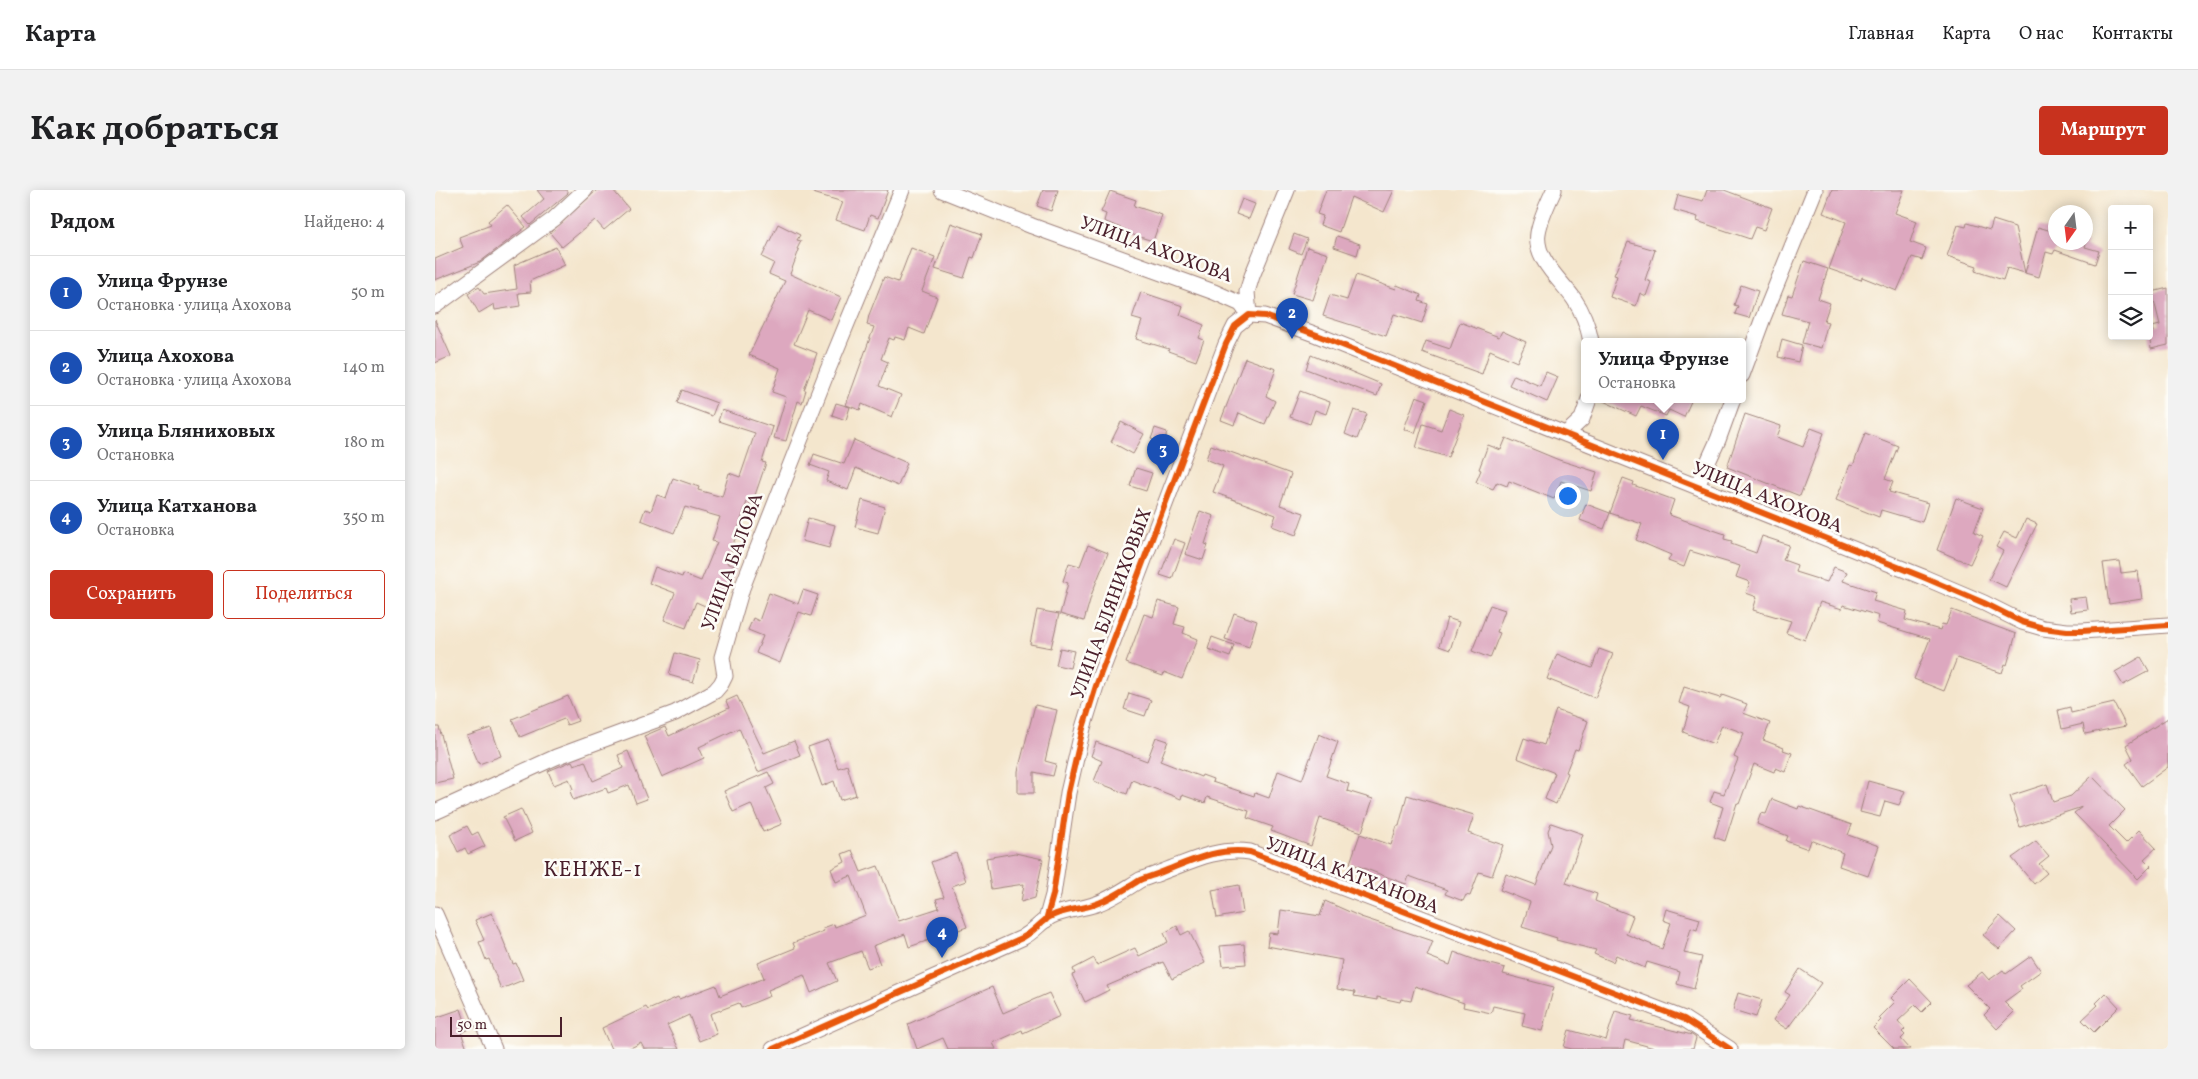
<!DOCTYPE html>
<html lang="ru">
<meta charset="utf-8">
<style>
:root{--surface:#fff;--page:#f2f2f2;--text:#202124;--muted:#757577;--line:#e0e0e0;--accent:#c8321e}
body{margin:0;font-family:Vollkorn,serif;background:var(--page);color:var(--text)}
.controls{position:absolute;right:15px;top:15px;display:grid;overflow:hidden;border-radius:5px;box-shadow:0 2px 12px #0003}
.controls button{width:45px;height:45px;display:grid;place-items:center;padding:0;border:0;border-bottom:1px solid var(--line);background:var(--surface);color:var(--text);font:25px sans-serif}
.compass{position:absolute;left:1613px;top:15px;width:45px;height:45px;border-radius:50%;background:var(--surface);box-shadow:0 2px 12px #0003;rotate:194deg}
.scale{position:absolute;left:15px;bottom:12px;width:112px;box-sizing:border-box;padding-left:5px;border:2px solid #4a1f2b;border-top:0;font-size:14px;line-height:18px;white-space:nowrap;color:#4a1f2b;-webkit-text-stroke:4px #fdfcf7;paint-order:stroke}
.you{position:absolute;left:1132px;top:305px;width:18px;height:18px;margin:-12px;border:4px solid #fff;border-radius:50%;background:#1a73e8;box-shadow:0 0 0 8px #1a73e833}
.badge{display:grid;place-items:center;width:32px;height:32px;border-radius:50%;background:var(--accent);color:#fff;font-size:16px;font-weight:700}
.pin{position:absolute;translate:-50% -41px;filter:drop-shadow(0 1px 2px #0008)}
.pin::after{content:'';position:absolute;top:26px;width:18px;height:15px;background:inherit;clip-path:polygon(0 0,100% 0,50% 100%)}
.popup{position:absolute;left:1146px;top:148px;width:165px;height:65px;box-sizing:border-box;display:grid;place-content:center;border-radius:5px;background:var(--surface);filter:drop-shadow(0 1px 4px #0005);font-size:16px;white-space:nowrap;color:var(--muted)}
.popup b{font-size:19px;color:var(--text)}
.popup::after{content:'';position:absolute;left:50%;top:100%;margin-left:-10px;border:10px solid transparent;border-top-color:var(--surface)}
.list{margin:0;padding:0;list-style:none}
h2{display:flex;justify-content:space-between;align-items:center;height:65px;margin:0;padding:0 20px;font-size:21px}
h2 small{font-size:16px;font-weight:400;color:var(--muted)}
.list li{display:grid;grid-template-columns:32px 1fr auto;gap:15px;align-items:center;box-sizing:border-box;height:75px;padding:0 20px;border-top:1px solid var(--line)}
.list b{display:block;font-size:19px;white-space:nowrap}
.list p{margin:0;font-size:16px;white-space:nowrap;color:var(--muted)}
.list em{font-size:16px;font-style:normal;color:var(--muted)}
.actions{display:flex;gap:10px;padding:15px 20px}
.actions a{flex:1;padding:11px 0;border:1px solid var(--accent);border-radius:5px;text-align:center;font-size:18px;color:var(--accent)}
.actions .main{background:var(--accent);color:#fff}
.icon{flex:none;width:28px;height:28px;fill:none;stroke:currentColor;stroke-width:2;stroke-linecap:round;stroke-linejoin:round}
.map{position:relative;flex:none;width:1733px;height:859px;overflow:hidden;border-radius:5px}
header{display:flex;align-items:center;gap:30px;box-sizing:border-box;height:70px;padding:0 25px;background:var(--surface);border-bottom:1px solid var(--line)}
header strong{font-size:24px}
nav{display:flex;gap:28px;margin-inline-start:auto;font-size:18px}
.intro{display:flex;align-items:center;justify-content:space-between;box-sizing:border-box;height:120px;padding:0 30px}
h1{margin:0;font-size:35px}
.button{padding:12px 22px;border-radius:5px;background:var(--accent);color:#fff;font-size:18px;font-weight:700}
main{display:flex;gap:30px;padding:0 30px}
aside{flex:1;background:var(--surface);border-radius:5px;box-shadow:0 2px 12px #0003}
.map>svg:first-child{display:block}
</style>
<header>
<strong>Карта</strong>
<nav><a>Главная</a><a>Карта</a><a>О нас</a><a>Контакты</a></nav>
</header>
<div class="intro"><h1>Как добраться</h1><a class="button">Маршрут</a></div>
<main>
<aside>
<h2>Рядом<small>Найдено: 4</small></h2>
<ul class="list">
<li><span class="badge" style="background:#1a4fb4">1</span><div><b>Улица Фрунзе</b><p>Остановка · улица Ахохова</p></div><em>50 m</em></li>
<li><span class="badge" style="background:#1a4fb4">2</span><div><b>Улица Ахохова</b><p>Остановка · улица Ахохова</p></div><em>140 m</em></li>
<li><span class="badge" style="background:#1a4fb4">3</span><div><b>Улица Бляниховых</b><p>Остановка</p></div><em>180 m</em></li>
<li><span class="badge" style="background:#1a4fb4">4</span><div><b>Улица Катханова</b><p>Остановка</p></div><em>350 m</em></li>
</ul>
<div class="actions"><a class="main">Сохранить</a><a>Поделиться</a></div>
</aside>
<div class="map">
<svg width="1733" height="859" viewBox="0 0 1733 859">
<rect width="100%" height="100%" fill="#fdfcf7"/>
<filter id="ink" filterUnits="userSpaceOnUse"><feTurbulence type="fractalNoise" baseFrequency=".02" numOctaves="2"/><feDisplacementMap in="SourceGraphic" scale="10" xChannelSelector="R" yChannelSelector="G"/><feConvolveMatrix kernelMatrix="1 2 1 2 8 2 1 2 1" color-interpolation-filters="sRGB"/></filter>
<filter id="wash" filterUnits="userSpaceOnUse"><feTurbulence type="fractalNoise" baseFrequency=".0096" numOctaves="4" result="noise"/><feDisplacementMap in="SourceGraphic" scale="20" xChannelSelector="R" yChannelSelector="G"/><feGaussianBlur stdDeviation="1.12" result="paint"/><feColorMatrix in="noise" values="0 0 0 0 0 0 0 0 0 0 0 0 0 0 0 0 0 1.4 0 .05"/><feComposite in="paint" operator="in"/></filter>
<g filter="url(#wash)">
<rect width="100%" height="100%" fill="#f4e6cd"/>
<g id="blocks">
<!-- building -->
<g fill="#dda8bf">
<polygon points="102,0 131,0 133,3 95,35 88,27 109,9"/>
<polygon points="162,0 178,0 194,19 169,40 160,30 127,57 115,43"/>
<polygon points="378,0 453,0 443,28 435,25 430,40 401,30 408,12 378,3"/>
<polygon points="608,0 623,0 616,21 602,16"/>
<polygon points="891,0 959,0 949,22 916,7 904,42 885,35 888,26 882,24"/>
<polygon points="1272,0 1289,0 1337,18 1329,40 1320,37 1315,49 1262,31 1263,27 1239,20 1243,5 1268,11"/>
<polygon points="1397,0 1469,0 1460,23 1482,31 1475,52 1491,58 1487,70 1477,67 1462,101 1427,87 1426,90 1394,79 1411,32 1388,23"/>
<polygon points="675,1 701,10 699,16 727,25 718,51 695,44 695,42 669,31 671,24 666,22"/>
<polygon points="807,9 820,14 814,29 801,24"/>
<polygon points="72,15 91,37 45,72 0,90 0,69 28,57 24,47 56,35 53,31"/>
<polygon points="1558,30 1580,37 1590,83 1572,78 1568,90 1540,81 1542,76 1512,66 1523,35 1531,37 1532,33 1555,40"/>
<polygon points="516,33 547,44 539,68 536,67 529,88 500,79"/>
<polygon points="343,34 365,45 362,50 366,51 362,59 364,60 355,84 406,107 396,130 373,120 359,154 382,163 369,200 371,200 367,213 363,211 351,251 339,248 351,207 337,202 345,178 314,165 350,91 334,84 339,73 327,67"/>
<polygon points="1603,37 1620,42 1620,52 1652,52 1650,57 1664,61 1660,74 1620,60 1618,64 1611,62 1604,87 1590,83"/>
<polygon points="859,44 872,49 866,64 854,59"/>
<polygon points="902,46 925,54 922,65 899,57"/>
<polygon points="1193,52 1220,60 1210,90 1216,92 1211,106 1205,103 1201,116 1175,107 1182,86 1179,85"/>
<polygon points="121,57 130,75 95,91 96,102 83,103 85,116 60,120 59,114 44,123 33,104 44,97 49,104 82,99 79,75"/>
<polygon points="872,57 893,64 878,110 857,104"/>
<polygon points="476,58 500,67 487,101 502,107 489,144 474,138 470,150 460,147 459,150 454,148 446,169 453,172 444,196 466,205 457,227 427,214 425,220 411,215 439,137 432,135 434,125 449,87 463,92"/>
<polygon points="1369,71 1393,79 1383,109 1395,113 1389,131 1393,132 1386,158 1367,153 1373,131 1347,124 1353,105 1357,106"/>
<polygon points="921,85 961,99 962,95 986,105 984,111 993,114 987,133 959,124 951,146 888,126 895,105 912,110"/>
<polygon points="1306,95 1323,101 1314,128 1300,124 1303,116 1299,115"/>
<polygon points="1733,98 1733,155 1716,159 1714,143 1718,142 1717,137 1725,135 1717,102"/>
<polygon points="706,102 748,116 745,125 769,135 764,148 769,150 761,171 733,161 734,159 701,149 707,131 697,128"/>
<polygon points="0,130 16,166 0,173"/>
<polygon points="1025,132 1064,147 1067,141 1091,152 1082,172 1055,160 1047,184 987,162 991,151 1015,159"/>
<polygon points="1347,149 1367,155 1363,172 1343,167"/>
<polygon points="876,165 946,194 942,206 871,179"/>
<polygon points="810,168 841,179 831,206 840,211 830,234 804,223 799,235 786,230"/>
<polygon points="1111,182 1123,187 1112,212 1074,195 1079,185 1105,196"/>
<polygon points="247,200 282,213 277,226 242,213"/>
<polygon points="865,201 895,212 891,224 880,220 875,234 855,227"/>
<polygon points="981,206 992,210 980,243 969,239"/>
<polygon points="1164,209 1257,209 1249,227 1234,220 1231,226 1206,216 1201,226"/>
<polygon points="401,213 415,217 411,230 397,225"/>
<polygon points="1014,219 1029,225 1013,267 981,258 988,234 1006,240"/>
<polygon points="287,220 338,237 327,272 331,273 317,314 312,312 292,373 302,377 284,422 261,412 251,438 229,430 240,403 214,393 220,377 247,387 248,384 266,391 282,352 277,351 285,327 250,317 239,343 206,330 210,319 216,321 222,305 231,308 238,288 264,297 263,300 287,307 294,283 305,287 320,243 283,231"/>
<polygon points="919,220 932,224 922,249 910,244"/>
<polygon points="1310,224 1346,236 1342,247 1368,257 1376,238 1389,243 1365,306 1292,277"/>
<polygon points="686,232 709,244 698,264 676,252"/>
<polygon points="720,238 732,242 729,254 716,249"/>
<polygon points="1430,243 1463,256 1450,289 1458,292 1454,302 1493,313 1487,332 1446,320 1444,327 1401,310 1415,275 1418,276"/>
<polygon points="1071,248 1124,270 1162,282 1156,301 1126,291 1119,309 1074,291 1072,296 1062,292 1058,299 1041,292 1046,280 1044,279 1053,255 1066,260"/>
<polygon points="419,250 472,273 463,296 421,278 413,300 391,291 394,282 375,275 379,264 409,274"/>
<polygon points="776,255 856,284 845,315 869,323 861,345 837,336 841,325 778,302 788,276 771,269"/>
<polygon points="701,278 717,283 711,301 695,296"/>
<polygon points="1188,288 1199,292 1198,295 1239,310 1234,325 1290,344 1289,349 1297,351 1296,354 1321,363 1327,346 1354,355 1348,370 1362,375 1360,382 1392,392 1399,377 1412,382 1408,391 1441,402 1438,411 1472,421 1470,430 1505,440 1507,434 1511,435 1517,420 1581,444 1572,475 1570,474 1567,483 1522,468 1509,501 1479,489 1495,449 1442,433 1444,426 1408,415 1407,419 1385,412 1370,450 1351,443 1356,431 1318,420 1322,407 1311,403 1315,392 1301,387 1305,376 1255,361 1249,377 1233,371 1236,365 1201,350 1207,334 1175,323"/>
<polygon points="1521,308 1548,318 1539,342 1548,346 1535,374 1502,360"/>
<polygon points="427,310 450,317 443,343 420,337"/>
<polygon points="1151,314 1175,323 1169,339 1145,330"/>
<polygon points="765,321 779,326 770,354 773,355 768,370 750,364"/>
<polygon points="373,328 400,335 394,358 367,351"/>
<polygon points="1591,329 1602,334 1571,397 1554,389 1568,361 1561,357 1569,342 1582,348"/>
<polygon points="739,349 750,353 737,389 725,385"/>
<polygon points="653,355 673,363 657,403 649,431 625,424 633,393 628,391 634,373 645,376"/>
<polygon points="1684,371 1686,383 1703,381 1707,409 1674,414 1668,373"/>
<polygon points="368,400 383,405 376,426 364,422 345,473 321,463 328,446 313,440 318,428 324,431 334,403 363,414"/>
<polygon points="1651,407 1653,420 1636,422 1634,409"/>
<polygon points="723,411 744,417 739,434 750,437 748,443 763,449 747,489 729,482 728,486 691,473 709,424 718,427"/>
<polygon points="1055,415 1070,420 1062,442 1065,443 1055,468 1037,461"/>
<polygon points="602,420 624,424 616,458 595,454"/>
<polygon points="799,423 822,431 814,457 790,449"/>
<polygon points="1012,428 1024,432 1015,460 1004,456"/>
<polygon points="777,447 799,455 795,467 773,459"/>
<polygon points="625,458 639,461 635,478 621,475"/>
<polygon points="1164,459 1178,464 1160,508 1112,489 1122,464 1157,478"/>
<polygon points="240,463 265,470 258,492 234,485"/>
<polygon points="1706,467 1714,481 1688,495 1680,482"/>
<polygon points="1249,497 1285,508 1287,505 1312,514 1308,523 1335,533 1328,550 1349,558 1348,560 1357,563 1350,582 1341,578 1339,582 1319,574 1304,614 1302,613 1290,651 1279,647 1288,617 1275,612 1279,601 1289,604 1303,569 1299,567 1309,543 1287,535 1279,554 1248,542 1255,517 1244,513"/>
<polygon points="694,503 716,510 710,526 689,519"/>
<polygon points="133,506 143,531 132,535 129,529 85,547 77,529"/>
<polygon points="302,506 329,563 359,551 365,565 323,582 304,538 264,557 269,568 227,587 209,546 230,537 234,546 294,518 291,511"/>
<polygon points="1679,513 1691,536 1650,544 1648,534 1627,539 1623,520 1635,517 1636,523"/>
<polygon points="600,515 622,520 610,571 621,574 618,586 599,582 599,603 583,603 583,581"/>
<polygon points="1121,520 1153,531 1143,560 1140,559 1131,582 1133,583 1121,614 1110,609 1120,583 1082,568 1089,548 1109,555"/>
<polygon points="1733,528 1733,577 1707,596 1691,574 1698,569 1691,555"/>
<polygon points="0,537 4,537 18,589 0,593"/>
<polygon points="56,538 66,566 44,574 32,546"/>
<polygon points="884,544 903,552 891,586 914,594 912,601 938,609 927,642 885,628 876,656 836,641 838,637 812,628 814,621 772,607 770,613 747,605 746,609 697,590 692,604 659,591 667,571 656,566 661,552 712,571 721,547 733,551 725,571 766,587 767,585 778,589 777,592 819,606 820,603 834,608 843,581 867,590"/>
<polygon points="393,550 403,578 412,575 421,605 405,610 399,591 387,596 373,557"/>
<polygon points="193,561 212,609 201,613 194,595 173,603 171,598 138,610 135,601 138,599 134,589 119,595 113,581 137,571 139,575 150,571 158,591 188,578 183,565"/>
<polygon points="333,582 339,594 331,598 347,634 328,642 316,614 298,622 289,601"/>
<polygon points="1657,586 1690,620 1674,636 1691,653 1704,640 1721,658 1709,669 1716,676 1703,689 1639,623 1647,617 1585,637 1575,606 1612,594 1618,612 1636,606"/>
<polygon points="1433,591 1470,601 1464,615 1450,611 1445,627 1425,622"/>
<polygon points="972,605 1039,625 1033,643 1068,655 1057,686 1044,682 1035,706 1031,705 1028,711 1010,704 1012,700 974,686 971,694 915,673 925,644 956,655 962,636 964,636"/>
<polygon points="1337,609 1363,619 1364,616 1417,635 1413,645 1444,656 1433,686 1404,676 1408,663 1376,650 1373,659 1351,651 1353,646 1322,634 1326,623 1331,624"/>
<polygon points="86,619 97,643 80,651 68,627"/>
<polygon points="1116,633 1148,644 1131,693 1162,704 1160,711 1198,726 1191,744 1227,759 1236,733 1228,730 1231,719 1265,729 1262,740 1256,738 1249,763 1267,767 1259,799 1242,794 1245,782 1212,772 1210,778 1181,765 1178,772 1159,764 1161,760 1121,750 1122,748 1087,737 1095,712 1065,700 1071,684 1101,695 1116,655 1113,641"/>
<polygon points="32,636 37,645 43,642 50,656 33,664 30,658 23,662 15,645"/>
<polygon points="1601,651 1614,666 1604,674 1612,683 1599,694 1577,668"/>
<polygon points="417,660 426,682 443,676 464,731 504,718 501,709 509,707 496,672 521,663 531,691 517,696 532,737 474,757 470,744 438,756 445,774 433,778 426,761 394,773 402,791 376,803 369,785 333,800 335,806 306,818 304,813 275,824 282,844 264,851 254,825 232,835 244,859 209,859 206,853 193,859 176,859 167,838 211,817 213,820 243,807 244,809 281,795 285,806 329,788 323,773 360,758 358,753 389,741 388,738 399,734 400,737 431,725 416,686 401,692 396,679 410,672 407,664"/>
<polygon points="580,663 608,669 600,708 586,712 589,694 556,699 551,668"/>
<polygon points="804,695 808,723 782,728 777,700"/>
<polygon points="890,711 926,727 998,751 992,766 1015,775 1019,762 1043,771 1070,778 1068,784 1119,797 1107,841 1087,836 1090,823 1058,816 1056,823 1028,817 1029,813 980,796 976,811 966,809 965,812 942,807 942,810 919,806 920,802 902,799 907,770 832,756 834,743 843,744 846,720 885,726"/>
<polygon points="57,723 78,774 81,773 88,790 66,799 54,769 51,770 44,752 49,750 40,730"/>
<polygon points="1565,726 1581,741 1564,759 1548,745"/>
<polygon points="742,736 746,745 754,741 770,773 737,789 728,772 672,796 674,800 650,812 637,785 640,784 638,779 659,768 662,775 700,758 704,766 733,752 729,743"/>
<polygon points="809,754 811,774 788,776 785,756"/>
<polygon points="1596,766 1606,781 1585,796 1587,799 1569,812 1579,822 1562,839 1549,825 1555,819 1531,795 1547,782 1554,790 1568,780 1571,784"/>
<polygon points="1365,779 1386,793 1352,839 1338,830 1355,805 1350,802"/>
<polygon points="1475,789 1497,812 1487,822 1480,815 1463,831 1470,839 1467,842 1470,845 1466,849 1475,859 1459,859 1438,838 1446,830 1444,828 1460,812 1456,808"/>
<polygon points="557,797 568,823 614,803 625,826 588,843 587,840 558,853 561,859 513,859 508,848 482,859 473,834"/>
<polygon points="1303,803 1327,810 1321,827 1298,820"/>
<polygon points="1671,803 1684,817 1659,842 1647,830 1663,815 1661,813"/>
<polygon points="26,819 33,840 26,842 32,859 0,859 0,828"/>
<polygon points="1180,821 1198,826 1196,830 1257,845 1261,848 1258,859 1223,859 1190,850 1188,859 1137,859 1129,857 1134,840 1171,850"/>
</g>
</g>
</g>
<g filter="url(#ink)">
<use href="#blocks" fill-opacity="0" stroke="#9f827c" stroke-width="1"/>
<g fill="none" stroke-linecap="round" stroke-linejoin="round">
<defs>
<g id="minor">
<polyline points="507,0 597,36 779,102 806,114 814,125"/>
<path d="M1119,0c-6,13 -14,29 -16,43 -4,26 23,47 36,66 9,13 14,27 17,42"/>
<polyline points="0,116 119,29 150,0"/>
<polyline points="814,125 812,102 817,86 852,0"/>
<polyline points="1307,185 1328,128 1380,0"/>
<polyline points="1131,244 1147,229 1154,209"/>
<polyline points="1262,296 1283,250 1298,209"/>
<polyline points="0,622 121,567 240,523 280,501 286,494 290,486 287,467 307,398 392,182 467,0"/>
<polyline points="0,724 59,859"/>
<polyline points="611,730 618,705 633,603 648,538 661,496 791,154 800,136 814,125 830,126 882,145 1488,387 1549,413 1587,432 1608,438 1632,441 1647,441 1733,435"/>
<path d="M338,859l249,-111c11,-6 14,-11 23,-18 13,-10 33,-10 48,-15 17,-5 32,-16 47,-25 7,-3 15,-5 22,-8 29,-11 56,-25 88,-20l434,167 46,30"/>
</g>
</defs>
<!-- minor casing -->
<use href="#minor" stroke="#9f827c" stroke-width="17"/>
<!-- minor -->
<use href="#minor" stroke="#fff" stroke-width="15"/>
<defs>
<g id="cycleway">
<polyline points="611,730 618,705 633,603 648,538 661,496 791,154 800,136 814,125 830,126 882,145 1488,387 1549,413 1587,432 1608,438 1632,441 1647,441 1733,435"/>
<path d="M338,859l249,-111c11,-6 14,-11 23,-18 13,-10 33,-10 48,-15 17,-5 32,-16 47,-25 7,-3 15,-5 22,-8 29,-11 56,-25 88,-20l434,167 46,30"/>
</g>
</defs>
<!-- cycleway casing -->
<use href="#cycleway" stroke="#fdfcf7" stroke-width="9"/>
<!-- cycleway -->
<use href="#cycleway" stroke="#e8590c" stroke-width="6"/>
</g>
</g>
<g text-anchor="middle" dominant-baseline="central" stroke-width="5" stroke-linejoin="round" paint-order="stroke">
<!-- street labels -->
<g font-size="19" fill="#4a1f2b" stroke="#fdfcf7">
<text transform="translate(721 60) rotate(20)">УЛИЦА АХОХОВА</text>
<text transform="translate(1332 308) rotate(22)">УЛИЦА АХОХОВА</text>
<text transform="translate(298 372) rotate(-70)">УЛИЦА БАЛОВА</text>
<text transform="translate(677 414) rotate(-70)">УЛИЦА БЛЯНИХОВЫХ</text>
<text transform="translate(917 686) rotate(21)">УЛИЦА КАТХАНОВА</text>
</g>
<!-- quarter labels -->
<g font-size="21" letter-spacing="1" fill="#4a1f2b" stroke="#fdfcf7">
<text x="158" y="680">КЕНЖЕ-1</text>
</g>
</g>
</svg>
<div class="controls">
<button>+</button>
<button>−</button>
<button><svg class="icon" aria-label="layers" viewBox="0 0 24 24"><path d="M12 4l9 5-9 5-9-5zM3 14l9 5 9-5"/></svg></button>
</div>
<svg class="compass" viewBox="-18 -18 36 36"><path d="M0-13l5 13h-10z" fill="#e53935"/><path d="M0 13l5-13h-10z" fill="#757577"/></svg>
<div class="scale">50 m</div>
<div class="you"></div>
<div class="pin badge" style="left:1228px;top:270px;background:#1a4fb4">1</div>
<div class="popup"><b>Улица Фрунзе</b>Остановка</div>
<div class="pin badge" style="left:857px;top:149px;background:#1a4fb4">2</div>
<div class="pin badge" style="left:728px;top:285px;background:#1a4fb4">3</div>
<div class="pin badge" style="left:507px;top:768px;background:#1a4fb4">4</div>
</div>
</main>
